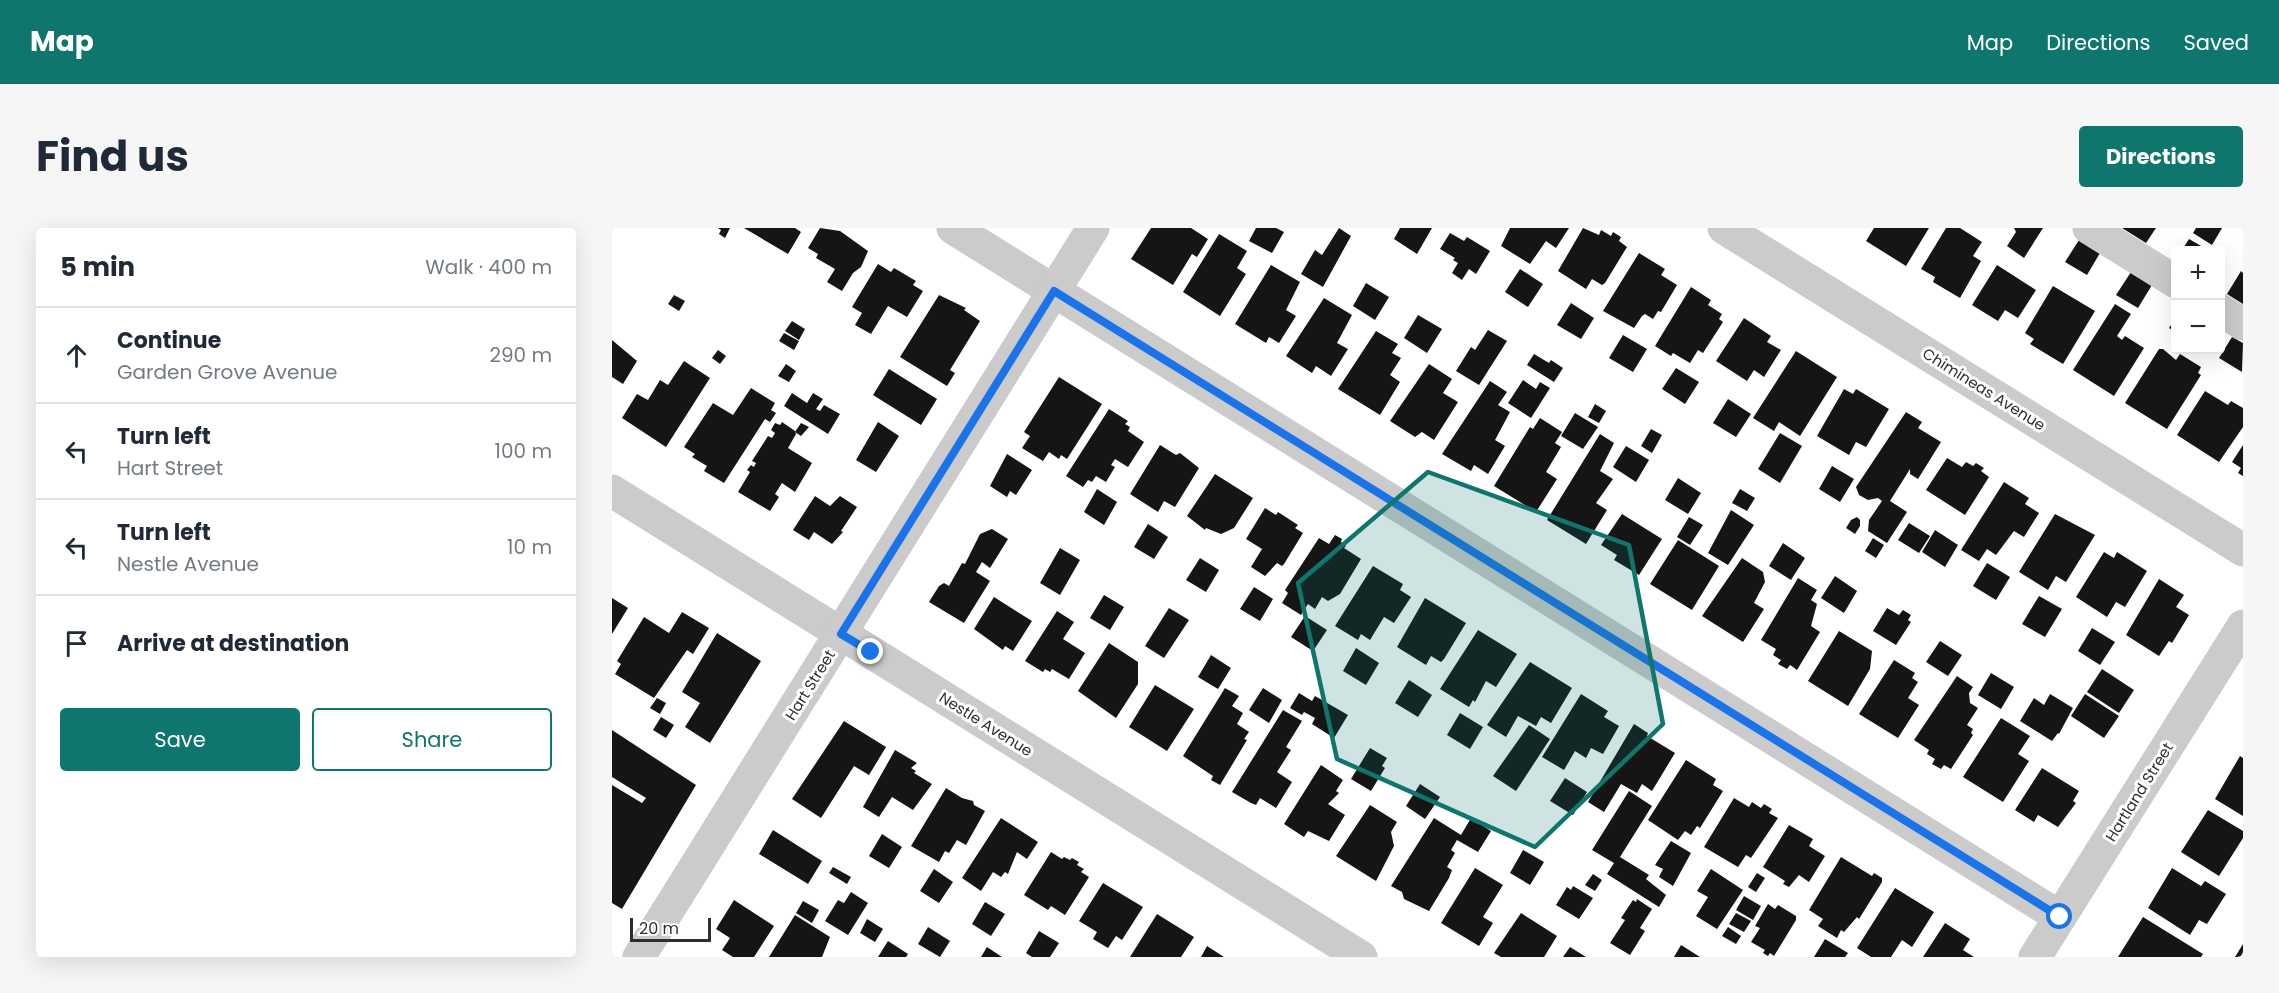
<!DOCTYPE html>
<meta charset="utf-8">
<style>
:root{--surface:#fff;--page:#f6f6f7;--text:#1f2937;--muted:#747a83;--line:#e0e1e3;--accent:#0f766e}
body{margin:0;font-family:Poppins,sans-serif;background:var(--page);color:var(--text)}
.controls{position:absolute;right:18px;top:18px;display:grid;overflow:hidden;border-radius:6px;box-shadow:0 6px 24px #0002}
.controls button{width:54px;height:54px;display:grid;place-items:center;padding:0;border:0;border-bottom:2px solid var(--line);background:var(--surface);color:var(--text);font:30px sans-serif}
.scale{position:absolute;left:18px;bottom:15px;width:81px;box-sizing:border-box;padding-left:6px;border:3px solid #2e2e2e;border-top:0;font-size:16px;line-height:21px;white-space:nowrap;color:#2e2e2e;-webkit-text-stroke:4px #fff;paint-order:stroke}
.stop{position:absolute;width:18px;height:18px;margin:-14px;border:4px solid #1a73e8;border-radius:50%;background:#fff}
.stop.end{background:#1a73e8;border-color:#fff;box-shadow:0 2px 6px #0008}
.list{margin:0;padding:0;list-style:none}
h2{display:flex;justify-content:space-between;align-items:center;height:78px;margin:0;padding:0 24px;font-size:26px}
h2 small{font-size:20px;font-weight:400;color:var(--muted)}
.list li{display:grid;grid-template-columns:39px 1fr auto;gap:18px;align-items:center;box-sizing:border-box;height:96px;padding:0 24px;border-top:2px solid var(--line)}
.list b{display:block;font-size:22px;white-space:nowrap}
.list p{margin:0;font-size:20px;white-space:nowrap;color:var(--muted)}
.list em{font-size:20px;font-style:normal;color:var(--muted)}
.actions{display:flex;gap:12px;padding:18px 24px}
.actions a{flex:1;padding:14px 0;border:2px solid var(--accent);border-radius:6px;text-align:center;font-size:21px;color:var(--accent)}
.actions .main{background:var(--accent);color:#fff}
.icon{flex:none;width:33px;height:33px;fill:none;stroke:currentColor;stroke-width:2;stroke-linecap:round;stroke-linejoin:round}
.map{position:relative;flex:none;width:1631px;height:729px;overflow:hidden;border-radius:6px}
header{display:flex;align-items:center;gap:36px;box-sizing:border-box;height:84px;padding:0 30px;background:var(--accent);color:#fff}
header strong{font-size:28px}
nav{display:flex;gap:33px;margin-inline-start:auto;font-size:21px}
.intro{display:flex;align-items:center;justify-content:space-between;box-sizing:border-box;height:144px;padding:0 36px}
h1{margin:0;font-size:42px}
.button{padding:15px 27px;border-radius:6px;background:var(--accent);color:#fff;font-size:21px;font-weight:700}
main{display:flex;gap:36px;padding:0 36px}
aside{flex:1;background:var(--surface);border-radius:6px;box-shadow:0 6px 24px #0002}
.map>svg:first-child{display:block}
</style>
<header>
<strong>Map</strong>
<nav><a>Map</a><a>Directions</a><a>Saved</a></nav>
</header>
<div class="intro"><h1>Find us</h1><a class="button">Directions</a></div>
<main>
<aside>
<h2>5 min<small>Walk · 400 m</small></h2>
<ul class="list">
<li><svg class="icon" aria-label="ahead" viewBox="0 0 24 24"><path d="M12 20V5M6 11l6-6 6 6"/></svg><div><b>Continue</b><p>Garden Grove Avenue</p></div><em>290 m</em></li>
<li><svg class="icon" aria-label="left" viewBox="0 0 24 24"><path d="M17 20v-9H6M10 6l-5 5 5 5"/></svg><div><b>Turn left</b><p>Hart Street</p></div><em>100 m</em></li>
<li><svg class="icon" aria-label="left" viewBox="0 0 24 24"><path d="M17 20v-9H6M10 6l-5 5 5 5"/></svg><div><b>Turn left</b><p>Nestle Avenue</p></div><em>10 m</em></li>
<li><svg class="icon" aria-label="arrive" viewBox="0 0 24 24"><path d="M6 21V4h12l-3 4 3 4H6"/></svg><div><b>Arrive at destination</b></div></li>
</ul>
<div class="actions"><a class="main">Save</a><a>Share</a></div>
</aside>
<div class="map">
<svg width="1631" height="729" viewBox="0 0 1631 729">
<rect width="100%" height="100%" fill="#fff"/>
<!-- building -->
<g fill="#151515">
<polygon points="106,0 118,0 113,10 107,6 109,2"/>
<polygon points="132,0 183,0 189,4 176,26"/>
<polygon points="208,0 228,3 256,23 249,39 241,45 230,63 215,54 223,41 204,30 206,26 196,20"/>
<polygon points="539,0 579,0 596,11 585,29 580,26 561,57 519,31"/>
<polygon points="644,0 664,0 672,4 660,25 637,13"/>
<polygon points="727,0 739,8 711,59 689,46 703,22 710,27"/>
<polygon points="788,0 820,0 805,26 782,11"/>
<polygon points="898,0 957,0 944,20 934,13 918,36 889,18"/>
<polygon points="971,0 987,7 989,2 999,8 1001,4 1009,9 1007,13 1015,19 993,55 990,57 980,51 974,61 946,43"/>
<polygon points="1262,0 1317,0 1294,38 1254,13"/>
<polygon points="1334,0 1348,0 1370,14 1361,28 1369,33 1348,70 1321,54 1323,49 1309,41"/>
<polygon points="1402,0 1431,0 1412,30 1395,18 1404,4"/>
<polygon points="1510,0 1544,0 1534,15"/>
<polygon points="1584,0 1610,0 1600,17 1581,5"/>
<polygon points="838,5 852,13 855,9 878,23 864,46 857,41 850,52 840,45 846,35 841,32 843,30 828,21"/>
<polygon points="607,6 635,23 625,40 634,46 608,88 571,64"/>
<polygon points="1577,11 1596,22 1570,22"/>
<polygon points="1467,12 1488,25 1475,47 1453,34"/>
<polygon points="1027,25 1053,41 1049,47 1065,57 1049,84 1046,83 1041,91 1033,86 1030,88 1022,100 991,83"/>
<polygon points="266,36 279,44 282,40 304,53 301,57 311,63 295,89 276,78 259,106 243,97 250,85 240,79"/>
<polygon points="659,37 688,54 674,82 684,88 667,115 657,109 654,115 623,96"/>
<polygon points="1385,37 1424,62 1406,90 1393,82 1386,93 1360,77"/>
<polygon points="908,41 931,56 916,79 893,64"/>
<polygon points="1629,43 1631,45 1631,76 1615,66"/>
<polygon points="1519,44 1540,57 1526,80 1504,67"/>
<polygon points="754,55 777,69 763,92 741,78"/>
<polygon points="1441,58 1483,83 1451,136 1418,116 1422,111 1413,105"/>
<polygon points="1079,59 1099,72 1096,77 1110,86 1107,91 1111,94 1091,125 1086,122 1078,135 1061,125 1059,128 1043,118"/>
<polygon points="62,67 73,73 67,83 56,76"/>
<polygon points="327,67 354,80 352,82 368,93 338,142 343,145 335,158 288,129"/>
<polygon points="712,70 740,87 725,115 736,121 719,148 704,138 700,145 674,128"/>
<polygon points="959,75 982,90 969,111 945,97"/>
<polygon points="1503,76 1519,86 1505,108 1510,112 1513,108 1532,120 1502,168 1461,142"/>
<polygon points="806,87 830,101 815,125 792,110"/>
<polygon points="1564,89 1564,104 1557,100"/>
<polygon points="1132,90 1159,108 1155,114 1169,122 1152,149 1142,142 1135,153 1104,133"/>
<polygon points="180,93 193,101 187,112 173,103"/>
<polygon points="876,102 895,113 867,157 844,143 859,119 863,122"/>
<polygon points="764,103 786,116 780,125 789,130 778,147 788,154 768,187 726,161"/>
<polygon points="172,105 187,113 182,122 167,113"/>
<polygon points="1011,107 1035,121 1021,144 997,130"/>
<polygon points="1620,109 1631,115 1630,144 1607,130"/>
<polygon points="0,112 25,133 11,156 0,149"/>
<polygon points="1547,121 1551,121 1564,132 1568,126 1589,139 1586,145 1589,147 1555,201 1513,175"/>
<polygon points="106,122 114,128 108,136 100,130"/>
<polygon points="1184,123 1225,149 1188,208 1167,194 1162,203 1141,190"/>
<polygon points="922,126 937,135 939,132 951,140 942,154 915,137"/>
<polygon points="72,133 98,150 54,219 10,190 25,166 36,172 48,152 56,157"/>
<polygon points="174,136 184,143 177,154 166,148"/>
<polygon points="817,136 840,151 831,165 846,174 822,212 810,204 803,209 778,193"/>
<polygon points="1064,140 1087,154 1073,176 1050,161"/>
<polygon points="277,141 325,171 309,197 261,167"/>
<polygon points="447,149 490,176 455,231 449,227 447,231 437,224 431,233 410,220 418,208 412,204"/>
<polygon points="911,152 924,161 928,154 938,160 919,190 896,175"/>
<polygon points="878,153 895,164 886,177 898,184 883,212 893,218 876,246 862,237 859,243 830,226"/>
<polygon points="139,160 163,175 159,182 164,185 158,194 153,191 112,255 92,243 95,238 80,229 83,226 72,219 101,175 121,187"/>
<polygon points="1232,161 1241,166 1244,161 1277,181 1254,219 1244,214 1237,227 1205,208"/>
<polygon points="1593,163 1616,177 1619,173 1631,180 1631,199 1607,234 1565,207"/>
<polygon points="180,165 195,175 201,165 211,171 204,181 208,183 212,177 228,186 216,206 172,178"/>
<polygon points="1116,171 1139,186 1124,209 1101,195"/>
<polygon points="983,176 994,183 987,195 976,189"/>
<polygon points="497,181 516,193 513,196 518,199 516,203 532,214 516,239 503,231 499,237 503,239 494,254 484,248 480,254 476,252 471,259 454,248"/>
<polygon points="1294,184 1310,194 1306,200 1329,214 1306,251 1298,246 1298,241 1278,273 1295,284 1275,315 1256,303 1257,292 1270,273 1266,270 1256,272 1247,267 1244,259"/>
<polygon points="963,185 986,199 971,221 949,208"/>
<polygon points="928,190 950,204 943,215 949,219 934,244 945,251 924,284 882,258 918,199 921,201"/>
<polygon points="170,194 183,203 184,206 176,220 200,235 183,264 170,255 163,266 167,269 158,283 126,264 138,244 135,242 139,237 142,239 144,235 140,233 156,208 160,210 163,205 159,202 163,195 168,197"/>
<polygon points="266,194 287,208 264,244 244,232"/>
<polygon points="189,195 197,199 189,208 183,204"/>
<polygon points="1039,201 1050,207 1040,225 1029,218"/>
<polygon points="1168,205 1190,218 1168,255 1146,241"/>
<polygon points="988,206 1002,215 988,243 1001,251 984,275 995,282 974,316 935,292"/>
<polygon points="548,217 564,227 568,225 587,240 563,279 552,273 546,284 518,266"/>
<polygon points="1631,217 1631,248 1626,245 1629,240 1620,234"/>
<polygon points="1014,218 1037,232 1024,254 1001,239"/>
<polygon points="395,226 420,242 404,267 398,263 395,269 378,258"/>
<polygon points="1335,230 1350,239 1354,234 1361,238 1364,235 1372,240 1369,243 1377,249 1353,287 1314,262"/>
<polygon points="1220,238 1242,251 1228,274 1207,261"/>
<polygon points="603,246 641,270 622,300 609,306 594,300 593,302 575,288"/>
<polygon points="1066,250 1089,265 1076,286 1053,272"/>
<polygon points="1392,254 1417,270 1413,276 1427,285 1412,309 1402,303 1384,327 1375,321 1367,333 1349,322"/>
<polygon points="485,261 505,274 492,297 472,284"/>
<polygon points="1128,261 1143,270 1135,283 1120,275"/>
<polygon points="203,268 218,278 228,268 245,279 229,303 231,304 220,316 202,304 197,312 181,302"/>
<polygon points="653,280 664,287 666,284 686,297 683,300 691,305 672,336 670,338 665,335 653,348 639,339 650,321 634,311"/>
<polygon points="1119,282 1142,297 1116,337 1096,325"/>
<polygon points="1010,286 1050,311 1027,347 1002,332 1005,327 989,317"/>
<polygon points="1443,286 1483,307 1454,354 1444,348 1436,362 1407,344"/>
<polygon points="1077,289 1091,297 1078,317 1065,309"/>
<polygon points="1245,289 1248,292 1248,298 1243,306 1234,300 1239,292"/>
<polygon points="1297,295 1318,308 1307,325 1286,312"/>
<polygon points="536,296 556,309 542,331 522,319"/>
<polygon points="380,301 396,311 378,340 370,334 364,344 378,353 352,395 317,374 327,358 332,355 337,358 350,335 353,336 368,306"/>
<polygon points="1323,302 1346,317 1333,339 1310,324"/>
<polygon points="723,307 730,311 729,314 734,318 732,320 749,331 728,366 716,373 710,369 703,381 696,376 689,387 670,375 676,365 673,362 707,310 717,316"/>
<polygon points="1261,310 1272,317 1264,330 1253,323"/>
<polygon points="1066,312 1107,338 1080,382 1038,356"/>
<polygon points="1171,315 1193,330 1179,352 1157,338"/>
<polygon points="448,320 468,332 448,367 428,355"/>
<polygon points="1492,324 1502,330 1505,324 1535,343 1513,379 1504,374 1495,389 1464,369"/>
<polygon points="588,330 607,342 594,364 574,352"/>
<polygon points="1130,330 1151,344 1153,354 1142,375 1152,381 1131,414 1090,388"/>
<polygon points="1375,335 1398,349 1384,372 1361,358"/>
<polygon points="761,338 791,356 788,362 799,369 782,395 772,389 758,412 749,406 746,412 723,398"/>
<polygon points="1223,348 1245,363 1232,385 1209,370"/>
<polygon points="1186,350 1205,362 1199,372 1205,376 1199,398 1208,404 1185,442 1178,437 1175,441 1166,436 1169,432 1161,427 1164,421 1149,412"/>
<polygon points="1547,351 1572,367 1564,379 1577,387 1560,415 1557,413 1547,428 1514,407"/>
<polygon points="642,359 661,371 648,393 628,381"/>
<polygon points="492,367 512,379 498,402 478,390"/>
<polygon points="1427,368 1450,381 1433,409 1410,396"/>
<polygon points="382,369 420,393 401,423 393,418 391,422 362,401"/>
<polygon points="0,370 16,380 0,406"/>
<polygon points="813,370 854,395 832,431 829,434 819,428 814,437 785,419"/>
<polygon points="557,380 577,392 552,430 533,418"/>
<polygon points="1275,380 1287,387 1291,382 1299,387 1296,392 1299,394 1284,417 1261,403"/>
<polygon points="445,383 462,394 451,411 473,425 457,451 440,441 438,444 433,441 431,444 413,433"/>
<polygon points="70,384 97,400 81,426 75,422 42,470 3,446 9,436 5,433 32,389 57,405"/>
<polygon points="693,388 715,402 701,423 679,409"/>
<polygon points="1480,400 1503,414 1488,437 1466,423"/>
<polygon points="866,402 905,426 884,459 874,453 863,474 861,472 857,479 828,461"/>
<polygon points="1227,403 1260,423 1258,441 1236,478 1196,453"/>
<polygon points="105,405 149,433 98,515 73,499 88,475 70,464"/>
<polygon points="1328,413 1350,427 1336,448 1314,434"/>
<polygon points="497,415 526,434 526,456 504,490 466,463"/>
<polygon points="744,420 767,435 754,457 731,443"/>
<polygon points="599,427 619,440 606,461 586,449"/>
<polygon points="1282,432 1303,445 1300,450 1306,454 1296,470 1307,477 1286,510 1247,486"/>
<polygon points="918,434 960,460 939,495 929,489 924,498 906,488 894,509 875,497"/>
<polygon points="1490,441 1522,462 1507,485 1475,464"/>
<polygon points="1379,445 1402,459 1389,481 1366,467"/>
<polygon points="1345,448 1361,459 1357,465 1358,475 1366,480 1355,497 1361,501 1359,505 1361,507 1339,541 1332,537 1329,541 1320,536 1323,531 1315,526 1317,522 1302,512"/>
<polygon points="797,452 820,467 806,489 783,475"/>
<polygon points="543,457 582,481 555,523 517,499"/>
<polygon points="613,460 627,468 620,478 631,485 625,496 637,504 632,511 635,512 608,557 599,552 601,548 571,528"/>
<polygon points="651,460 670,472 657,495 637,482"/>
<polygon points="687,465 700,473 703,468 736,487 722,510 700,496 703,490 692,484 690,487 678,480"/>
<polygon points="969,466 996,483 992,489 1007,498 991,526 979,520 974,530 963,523 952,542 930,529"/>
<polygon points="1438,466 1461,480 1447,506 1446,505 1440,513 1408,493 1422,470 1432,477"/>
<polygon points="1473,466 1507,488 1492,510 1459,488"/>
<polygon points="45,470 54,475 48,486 38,480"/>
<polygon points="671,482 690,493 674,519 679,522 665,544 680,554 664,580 648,570 644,577 639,575 620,564"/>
<polygon points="848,485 871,499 858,521 835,507"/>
<polygon points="49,489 62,497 54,510 41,502"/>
<polygon points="1389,490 1418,508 1406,526 1417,533 1391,574 1351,549"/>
<polygon points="232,493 274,519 257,547 242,538 209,590 180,571"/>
<polygon points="1022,496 1036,505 1035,508 1063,525 1040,563 1030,556 1025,565 1009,556 992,584 976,574"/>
<polygon points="917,497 938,511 904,563 881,548"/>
<polygon points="0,502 84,557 10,681 0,675 0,557 30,575 34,570 0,549"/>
<polygon points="758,520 775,530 770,538 773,540 759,563 739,551"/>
<polygon points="283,522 305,535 299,540 304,543 302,545 320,556 301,582 280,569 267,589 251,579"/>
<polygon points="1628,528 1631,530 1631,588 1603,571"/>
<polygon points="1074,532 1104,551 1101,557 1111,563 1088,600 1085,598 1079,607 1073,603 1066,612 1036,592"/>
<polygon points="709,537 731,552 724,563 727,565 716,576 733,587 717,613 696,603 692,609 672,596"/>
<polygon points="1430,540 1467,563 1461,573 1464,575 1446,599 1426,587 1422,594 1403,582"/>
<polygon points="953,550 975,564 961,587 938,573"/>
<polygon points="808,556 828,569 813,591 794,578"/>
<polygon points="334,560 350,570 361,573 362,577 373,583 354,617 345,612 337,625 333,623 327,634 299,618"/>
<polygon points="1017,563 1040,578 1008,629 1037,647 1034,651 1054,667 1047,679 995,646 1002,635 980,622"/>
<polygon points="1122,570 1137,579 1140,574 1149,580 1152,576 1160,581 1157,585 1166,590 1139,630 1134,627 1126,639 1092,619"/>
<polygon points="758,577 785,594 779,604 782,618 764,653 724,628"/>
<polygon points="1596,582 1631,603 1631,610 1607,648 1569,624"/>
<polygon points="389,590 426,614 415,631 405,624 396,646 393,644 389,649 381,644 369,663 350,650"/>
<polygon points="822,590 849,607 859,590 879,603 866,624 845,612 839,622 843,625 835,639 840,642 837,650 817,683 792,671 790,664 779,658"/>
<polygon points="1177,597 1201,611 1197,618 1213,628 1197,654 1187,647 1177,659 1171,656 1173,653 1151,639"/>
<polygon points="161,602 210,633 196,656 147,626"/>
<polygon points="270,606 290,619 277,640 257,628"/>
<polygon points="1059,613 1079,625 1061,658 1047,649 1051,641 1043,637"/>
<polygon points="911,622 932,634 918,657 898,645"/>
<polygon points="439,624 450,631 452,629 458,632 460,630 467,634 465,637 472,641 469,644 477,649 453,687 439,678 436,682 412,667"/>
<polygon points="1229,629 1260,648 1262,645 1270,650 1270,654 1247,691 1245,689 1232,704 1229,702 1225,710 1206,698 1211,691 1197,682"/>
<polygon points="221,639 239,649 235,656 217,645"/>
<polygon points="863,640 891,657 871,689 881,695 867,718 829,695"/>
<polygon points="1560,640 1589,658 1593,653 1614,666 1595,696 1587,692 1578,707 1536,680"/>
<polygon points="322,641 341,654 327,675 308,663"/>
<polygon points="1099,641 1131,662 1105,701 1084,688 1096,669 1085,663"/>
<polygon points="1145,645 1153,650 1144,664 1136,659"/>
<polygon points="981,646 990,652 983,663 973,657"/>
<polygon points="491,655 531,679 510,712 504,708 496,720 481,711 485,704 467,693"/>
<polygon points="961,658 981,670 967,691 944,677 955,659 959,662"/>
<polygon points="1283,660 1322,684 1300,719 1290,712 1279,729 1259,729 1245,720"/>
<polygon points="239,664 256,675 236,707 213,693 226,672 232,675"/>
<polygon points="1132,668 1149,678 1141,692 1124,682"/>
<polygon points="1025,671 1040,681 1028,700 1033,703 1018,727 998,715 1013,692 1009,690 1021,672 1024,674"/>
<polygon points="122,672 162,698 142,729 121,729 110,722 118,710 104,701"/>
<polygon points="191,673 207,682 200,695 184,685"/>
<polygon points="373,674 393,686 379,708 360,696"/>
<polygon points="1156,676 1163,681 1166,677 1184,688 1184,692 1162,728 1158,725 1156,728 1151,725 1153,722 1139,714 1148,700 1143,698"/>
<polygon points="909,685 945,708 932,729 889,729 882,725"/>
<polygon points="1124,685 1139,693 1132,704 1117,696"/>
<polygon points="545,686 582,709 569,729 518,729"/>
<polygon points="183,687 218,709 210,729 157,729"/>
<polygon points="1531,689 1591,726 1589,729 1506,729"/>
<polygon points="255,691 271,701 263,714 248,705"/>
<polygon points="1333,695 1358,711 1351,722 1362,729 1311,729"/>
<polygon points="316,699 338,713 328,729 306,716"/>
<polygon points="1116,699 1129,708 1124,716 1110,708"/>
<polygon points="427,703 447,715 438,729 420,729 414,725"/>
<polygon points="1213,711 1236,725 1233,729 1202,729"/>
<polygon points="276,713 296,726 294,729 266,729"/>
<polygon points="1631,716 1631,729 1623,729"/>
<polygon points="1069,717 1088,729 1062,729"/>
<polygon points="595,718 612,729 589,729"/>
<polygon points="375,719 390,729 369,729"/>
<polygon points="958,719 974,729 951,729"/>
</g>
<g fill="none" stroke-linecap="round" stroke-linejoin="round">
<!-- minor -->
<g stroke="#cbcbcb" stroke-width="33">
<polyline points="341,0 1448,689"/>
<polyline points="1112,0 1631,322"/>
<polyline points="1477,0 1564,54"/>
<polyline points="1608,82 1631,96"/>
<polyline points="0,263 749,729"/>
<polyline points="27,729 481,0"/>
<polyline points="1423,729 1631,398"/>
</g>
</g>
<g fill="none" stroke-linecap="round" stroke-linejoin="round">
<!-- route -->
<polyline stroke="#1a73e8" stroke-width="8" points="259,424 229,406 442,63 1448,689"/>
</g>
<!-- marked area -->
<path fill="#0f766e" fill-opacity="0.2" stroke="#0f766e" stroke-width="4.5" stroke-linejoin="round" d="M816,244l201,73 34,179 -128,123 -198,-88 -39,-176z"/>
<g text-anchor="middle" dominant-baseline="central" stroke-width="6" stroke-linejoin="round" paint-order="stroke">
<!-- street labels -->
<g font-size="15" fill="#2e2e2e" stroke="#fff">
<text transform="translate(1372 161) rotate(32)">Chimineas Avenue</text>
<text transform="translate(198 457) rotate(-58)">Hart Street</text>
<text transform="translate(374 496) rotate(32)">Nestle Avenue</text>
<text transform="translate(1527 564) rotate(-58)">Hartland Street</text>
</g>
</g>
</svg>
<div class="controls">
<button>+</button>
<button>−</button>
</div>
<div class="scale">20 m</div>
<div class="stop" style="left:1448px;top:689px"></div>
<div class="stop end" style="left:259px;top:424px"></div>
</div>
</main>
